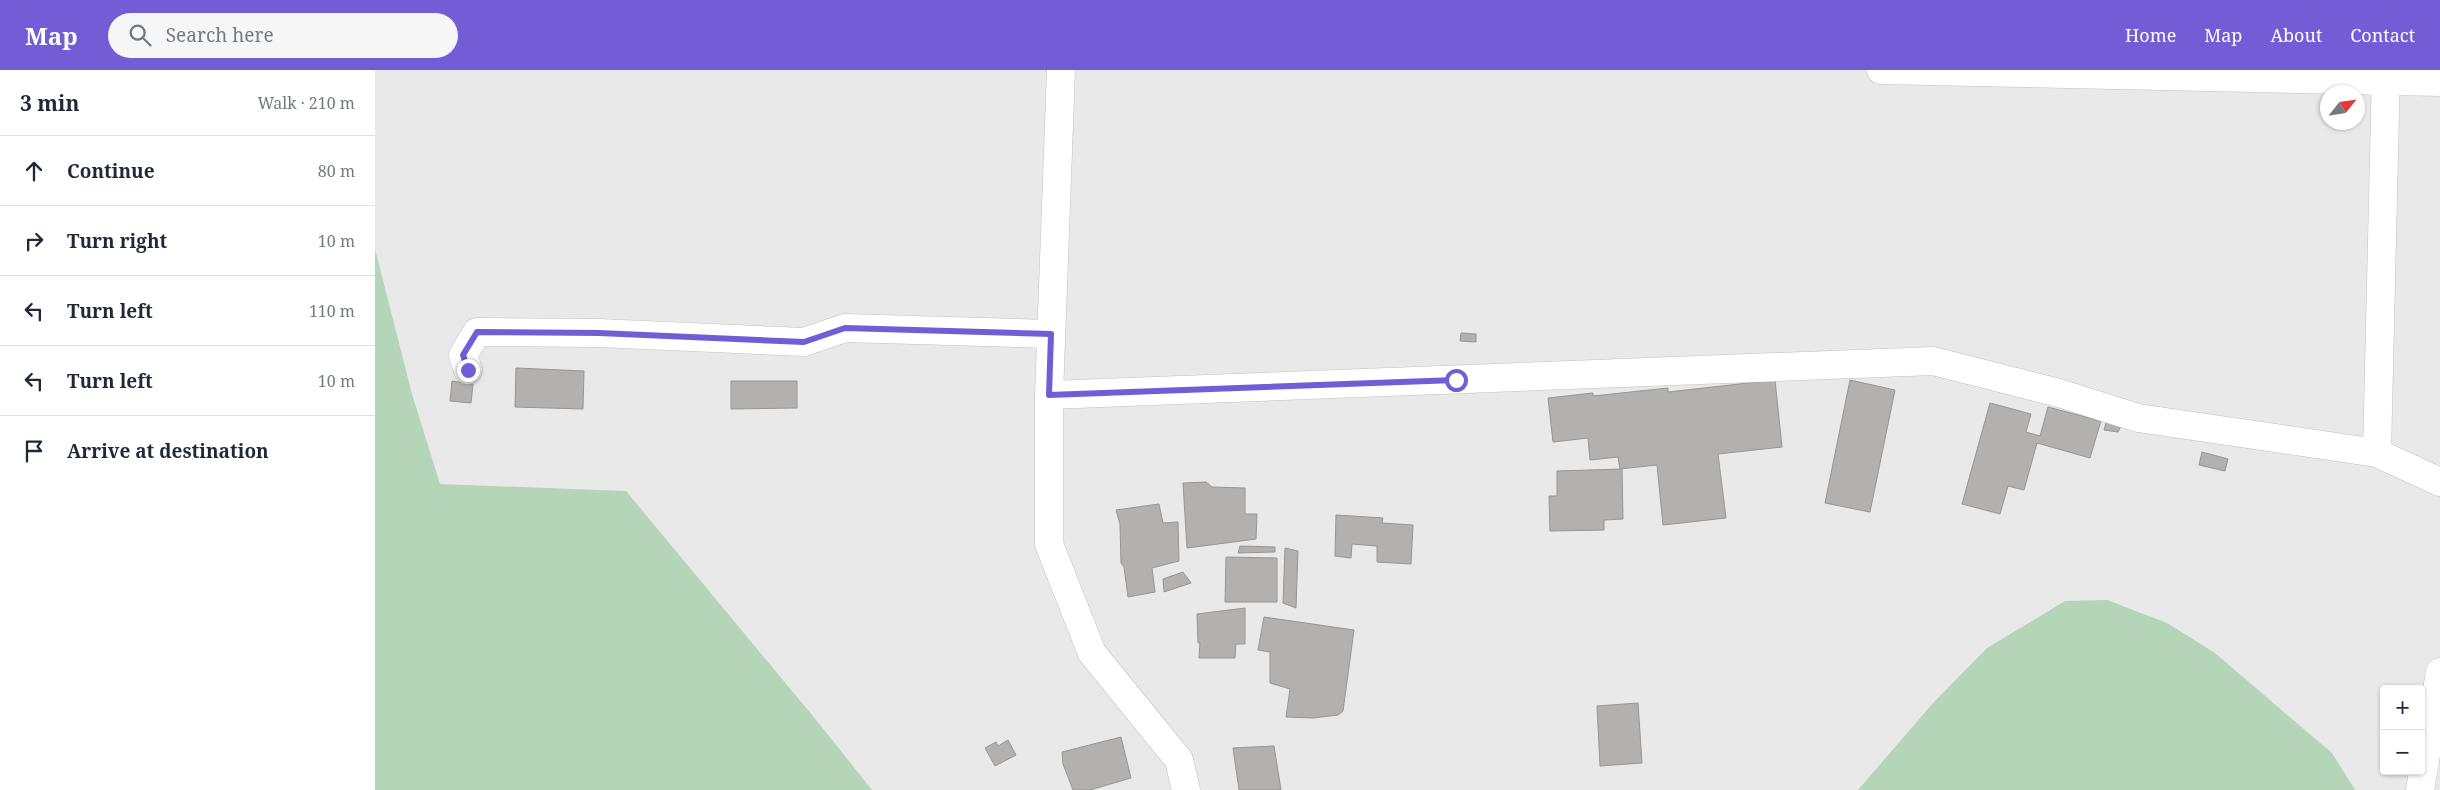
<!DOCTYPE html>
<meta charset="utf-8">
<style>
:root{--surface:#fff;--page:#f6f6f7;--text:#1f2937;--muted:#747a83;--line:#e0e1e3;--accent:#725dd7}
body{margin:0;font-family:"Noto Serif",serif;background:var(--page);color:var(--text)}
.controls{position:absolute;right:15px;bottom:15px;display:grid;overflow:hidden;border-radius:5px;box-shadow:0 1px 4px #0004}
.controls button{width:45px;height:45px;display:grid;place-items:center;padding:0;border:0;border-bottom:1px solid var(--line);background:var(--surface);color:var(--text);font:25px sans-serif}
.compass{position:absolute;left:1945px;top:15px;width:45px;height:45px;border-radius:50%;background:var(--surface);box-shadow:0 1px 4px #0004;rotate:60deg}
.stop{position:absolute;width:15px;height:15px;margin:-11px;border:4px solid #725dd7;border-radius:50%;background:#fff}
.stop.end{background:#725dd7;border-color:#fff;box-shadow:0 1px 5px #0008}
.list{margin:0;padding:0;list-style:none}
h2{display:flex;justify-content:space-between;align-items:center;height:65px;margin:0;padding:0 20px;font-size:21px}
h2 small{font-size:16px;font-weight:400;color:var(--muted)}
.list li{display:grid;grid-template-columns:32px 1fr auto;gap:15px;align-items:center;box-sizing:border-box;height:70px;padding:0 20px;border-top:1px solid var(--line)}
.list b{display:block;font-size:19px;white-space:nowrap}
.list em{font-size:16px;font-style:normal;color:var(--muted)}
.icon{flex:none;width:28px;height:28px;fill:none;stroke:currentColor;stroke-width:2;stroke-linecap:round;stroke-linejoin:round}
.map{position:relative;flex:none;width:2065px;height:720px;overflow:hidden}
header{display:flex;align-items:center;gap:30px;box-sizing:border-box;height:70px;padding:0 25px;background:var(--accent);color:#fff}
header strong{font-size:24px}
nav{display:flex;gap:28px;margin-inline-start:auto;font-size:18px}
.search{width:350px;height:45px;background:var(--page);display:flex;align-items:center;gap:12px;box-sizing:border-box;padding:0 18px;border-radius:28px;color:var(--muted);font-size:19px}
main{display:flex}
aside{flex:1;background:var(--surface)}
.map>svg:first-child{display:block}
</style>
<header>
<strong>Map</strong>
<div class="search"><svg class="icon" aria-label="search" viewBox="0 0 24 24"><circle cx="10" cy="10" r="6"/><path d="M15 15l6 6"/></svg>Search here</div>
<nav><a>Home</a><a>Map</a><a>About</a><a>Contact</a></nav>
</header>
<main>
<aside>
<h2>3 min<small>Walk · 210 m</small></h2>
<ul class="list">
<li><svg class="icon" aria-label="ahead" viewBox="0 0 24 24"><path d="M12 20V5M6 11l6-6 6 6"/></svg><div><b>Continue</b></div><em>80 m</em></li>
<li><svg class="icon" aria-label="right" viewBox="0 0 24 24"><path d="M7 20v-9h11M14 6l5 5-5 5"/></svg><div><b>Turn right</b></div><em>10 m</em></li>
<li><svg class="icon" aria-label="left" viewBox="0 0 24 24"><path d="M17 20v-9H6M10 6l-5 5 5 5"/></svg><div><b>Turn left</b></div><em>110 m</em></li>
<li><svg class="icon" aria-label="left" viewBox="0 0 24 24"><path d="M17 20v-9H6M10 6l-5 5 5 5"/></svg><div><b>Turn left</b></div><em>10 m</em></li>
<li><svg class="icon" aria-label="arrive" viewBox="0 0 24 24"><path d="M6 21V4h12l-3 4 3 4H6"/></svg><div><b>Arrive at destination</b></div></li>
</ul>
</aside>
<div class="map">
<svg width="2065" height="720" viewBox="0 0 2065 720">
<rect width="100%" height="100%" fill="#e9e9ea"/>
<!-- green -->
<g fill="#b4d5b7">
<polygon points="0,179 37,324 65,414 251,421 442,651 497,720 0,720"/>
<polygon points="1732,530 1792,553 1840,583 1957,683 1980,720 1483,720 1558,633 1612,578 1690,531"/>
</g>
<!-- building -->
<g fill="#b2b1b0" stroke="#969594">
<polygon points="1086,263 1101,264 1101,272 1085,271"/>
<polygon points="141,298 209,301 208,339 140,337"/>
<polygon points="1400,310 1407,377 1343,384 1351,448 1288,455 1282,395 1245,399 1243,387 1215,390 1213,368 1178,372 1173,328 1218,323 1218,326 1293,318 1293,322"/>
<polygon points="1475,310 1520,320 1495,442 1450,433"/>
<polygon points="77,311 98,314 96,333 75,331"/>
<polygon points="356,311 422,311 422,338 356,339"/>
<polygon points="1615,333 1656,344 1651,362 1665,366 1673,337 1726,351 1715,388 1662,373 1649,420 1633,416 1625,444 1587,434"/>
<polygon points="1731,352 1746,356 1743,362 1729,360"/>
<polygon points="1827,382 1853,389 1850,401 1824,395"/>
<polygon points="1247,399 1248,449 1229,450 1229,460 1175,461 1174,426 1182,426 1182,401"/>
<polygon points="831,412 837,417 870,418 870,444 882,444 881,469 812,478 808,413"/>
<polygon points="784,434 788,453 803,452 804,491 777,498 780,522 753,527 749,497 746,493 745,454 741,440"/>
<polygon points="961,445 1008,448 1007,453 1038,455 1036,494 1002,492 1002,476 977,474 976,488 960,486"/>
<polygon points="865,476 900,477 900,482 863,483"/>
<polygon points="910,478 923,481 921,538 908,533"/>
<polygon points="851,487 902,488 902,532 850,532"/>
<polygon points="808,502 816,513 789,522 788,509"/>
<polygon points="870,538 870,574 861,574 860,588 824,588 825,573 823,573 822,544"/>
<polygon points="889,547 979,560 968,641 963,645 938,648 911,647 915,619 895,613 895,582 883,580"/>
<polygon points="1263,633 1267,693 1225,696 1222,636"/>
<polygon points="746,667 756,708 715,720 698,720 688,694 687,682"/>
<polygon points="633,670 641,685 620,696 610,678 621,672 623,676"/>
<polygon points="899,676 906,720 864,720 858,678"/>
</g>
<g fill="none" stroke-linecap="round" stroke-linejoin="round">
<defs>
<g id="street">
<polyline points="686,0 674,325 1558,291 1684,323 1763,348 2002,383 2065,412"/>
<polyline points="1506,0 2065,12"/>
<polyline points="93,300 88,285 102,262 224,263 429,272 470,258 676,264"/>
<polyline points="674,325 674,474 717,583 804,690 811,720"/>
<polyline points="2002,383 2011,0"/>
<polyline points="2045,720 2065,602"/>
</g>
</defs>
<!-- street casing -->
<use href="#street" stroke="#c1c1c2" stroke-width="29"/>
<!-- street -->
<use href="#street" stroke="#fff" stroke-width="28"/>
</g>
<g fill="none" stroke-linecap="round" stroke-linejoin="round">
<!-- route -->
<polyline stroke="#725dd7" stroke-width="6" points="93,300 88,285 102,262 224,263 429,272 470,258 676,264 674,325 1081,310"/>
</g>
</svg>
<div class="controls">
<button>+</button>
<button>−</button>
</div>
<svg class="compass" viewBox="-18 -18 36 36"><path d="M0-13l5 13h-10z" fill="#e53935"/><path d="M0 13l5-13h-10z" fill="#747a83"/></svg>
<div class="stop" style="left:1081px;top:310px"></div>
<div class="stop end" style="left:93px;top:300px"></div>
</div>
</main>
